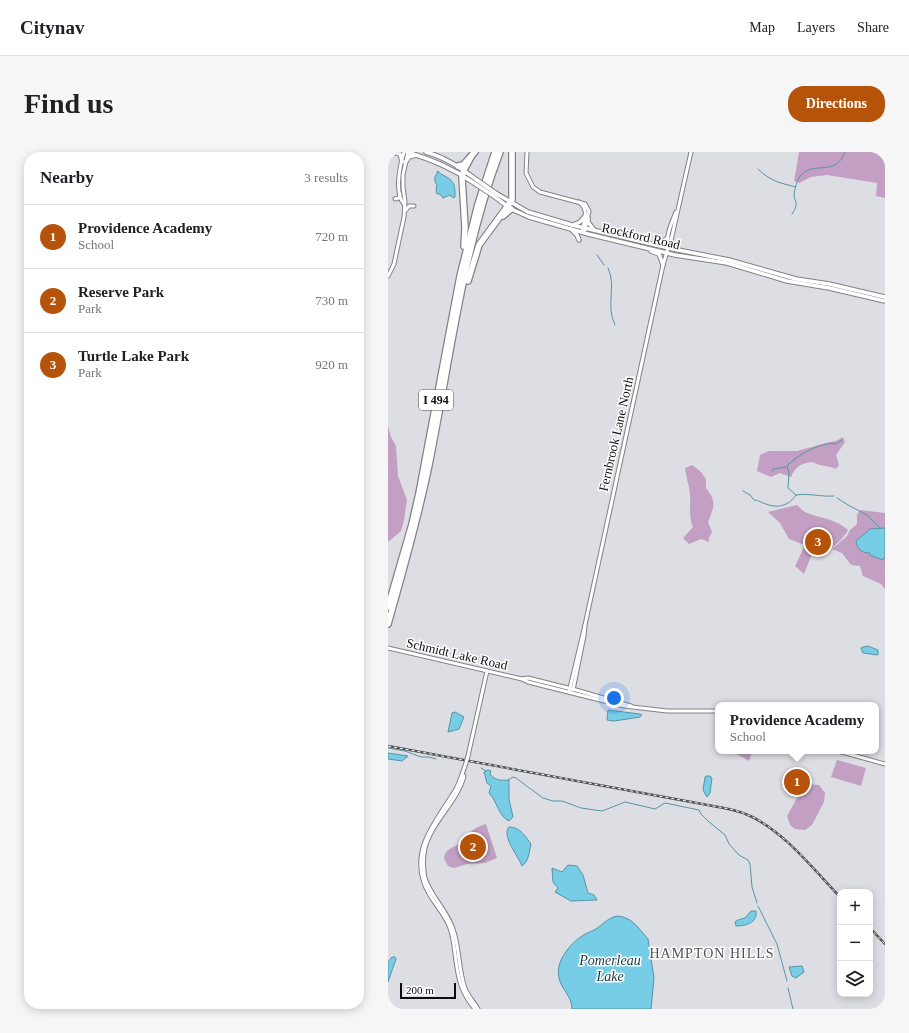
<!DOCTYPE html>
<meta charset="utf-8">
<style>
:root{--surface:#fff;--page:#f6f6f6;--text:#202124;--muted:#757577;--line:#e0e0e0;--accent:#b45309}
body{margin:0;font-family:Georgia,serif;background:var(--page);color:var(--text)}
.controls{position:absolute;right:12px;bottom:12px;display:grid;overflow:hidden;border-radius:8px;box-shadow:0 2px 10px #0003}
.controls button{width:36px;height:36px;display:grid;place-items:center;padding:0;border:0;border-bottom:1px solid var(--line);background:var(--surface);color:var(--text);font:20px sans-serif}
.scale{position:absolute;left:12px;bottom:10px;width:56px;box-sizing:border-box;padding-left:4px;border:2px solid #0c0d0f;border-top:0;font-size:11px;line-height:14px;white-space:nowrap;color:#0c0d0f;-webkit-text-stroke:3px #fff;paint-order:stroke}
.you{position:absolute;left:226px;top:546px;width:14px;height:14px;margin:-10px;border:3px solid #fff;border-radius:50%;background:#1a73e8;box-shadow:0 0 0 6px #1a73e833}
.badge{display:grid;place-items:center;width:26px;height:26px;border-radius:50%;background:var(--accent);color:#fff;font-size:13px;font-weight:700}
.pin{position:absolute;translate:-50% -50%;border:2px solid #fff;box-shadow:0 1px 4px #0006}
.popup{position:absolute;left:327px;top:550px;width:164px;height:52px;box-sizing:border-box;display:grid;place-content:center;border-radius:8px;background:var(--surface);filter:drop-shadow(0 1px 3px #0005);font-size:13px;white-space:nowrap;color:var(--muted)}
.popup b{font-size:15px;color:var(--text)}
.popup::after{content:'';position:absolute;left:50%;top:100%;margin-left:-8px;border:8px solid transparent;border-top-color:var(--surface)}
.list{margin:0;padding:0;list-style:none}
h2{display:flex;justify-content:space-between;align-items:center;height:52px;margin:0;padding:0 16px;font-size:17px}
h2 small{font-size:13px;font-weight:400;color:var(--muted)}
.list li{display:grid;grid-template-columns:26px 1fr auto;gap:12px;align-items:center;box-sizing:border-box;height:64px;padding:0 16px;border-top:1px solid var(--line)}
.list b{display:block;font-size:15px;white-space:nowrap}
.list p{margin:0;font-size:13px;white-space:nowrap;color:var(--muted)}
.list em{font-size:13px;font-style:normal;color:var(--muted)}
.icon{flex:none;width:22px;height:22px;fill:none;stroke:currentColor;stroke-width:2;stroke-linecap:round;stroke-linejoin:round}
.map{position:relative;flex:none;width:497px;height:857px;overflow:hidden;border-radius:16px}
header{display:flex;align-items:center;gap:24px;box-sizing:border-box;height:56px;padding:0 20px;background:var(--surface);border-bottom:1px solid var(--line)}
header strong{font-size:19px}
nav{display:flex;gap:22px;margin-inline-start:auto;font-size:14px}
.intro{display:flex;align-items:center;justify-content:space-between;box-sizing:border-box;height:96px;padding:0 24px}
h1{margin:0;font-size:28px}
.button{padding:10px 18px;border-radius:16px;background:var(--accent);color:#fff;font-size:14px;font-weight:700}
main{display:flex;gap:24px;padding:0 24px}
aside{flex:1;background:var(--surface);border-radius:16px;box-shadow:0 2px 10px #0003}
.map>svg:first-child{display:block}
</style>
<header>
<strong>Citynav</strong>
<nav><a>Map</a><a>Layers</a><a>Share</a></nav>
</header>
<div class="intro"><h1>Find us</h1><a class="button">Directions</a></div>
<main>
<aside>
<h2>Nearby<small>3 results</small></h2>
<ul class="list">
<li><span class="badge">1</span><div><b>Providence Academy</b><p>School</p></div><em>720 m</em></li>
<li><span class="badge">2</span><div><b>Reserve Park</b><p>Park</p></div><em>730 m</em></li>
<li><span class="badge">3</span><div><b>Turtle Lake Park</b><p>Park</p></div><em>920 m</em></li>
</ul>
</aside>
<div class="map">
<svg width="497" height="857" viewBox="0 0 497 857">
<rect width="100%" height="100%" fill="#dcdee4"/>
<!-- green -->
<g fill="#c29fc3">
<polygon points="411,0 497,0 497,46 488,44 489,31 439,23 423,25 411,31 406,29"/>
<polygon points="0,274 3,285 8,294 10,324 19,348 16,368 13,379 0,390"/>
<path d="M455,285l2,5 -9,13 3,10 -3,4c-8,-4 -16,-2 -23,-7 -12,1 -17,4 -22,15l-11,-4 -9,4 -14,-6 3,-16 9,-4h28l33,-9 6,-1z"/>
<path d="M304,313l8,6 6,8v9c11,14 8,19 2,34l4,10 -3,6v4l-8,-3 -12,5 -6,-6 10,-11c-5,-10 -2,-22 -3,-34 -1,-8 -4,-16 -5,-25z"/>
<path d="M409,353c3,3 6,6 10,8 15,6 27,5 41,17 -3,6 -14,18 -20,19 -4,1 -9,-1 -13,-2l-11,27 -9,-8 10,-21 -16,-6 -9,-16 -12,-11z"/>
<polygon points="472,358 497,361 497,437 493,432 475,424 472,414 463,413 454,401 444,397 459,384 462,378 469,372 469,363"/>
<polygon points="346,599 368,599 365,602 364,601 361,609 347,601"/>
<polygon points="449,608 478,616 473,634 443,625"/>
<polygon points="417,632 431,633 437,641 436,650 424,673 417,678 407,677 402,673 399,664"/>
<path d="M98,672l11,34 -12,5 -18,1 -13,4 -6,-2 -4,-8c1,-10 10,-10 16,-15 8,-9 14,-16 26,-19z"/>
</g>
<!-- water -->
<g fill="#78cde6" stroke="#5893a6">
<path d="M50,19c3,4 1,2 5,4 12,6 12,10 12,22l-2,1 -3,-3 -7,3 -3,-4h-3l-1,-5 1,-4 -2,-3v-6l2,-2v-2z"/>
<path d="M497,376v28l-2,4 -13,-5v-2c-8,0 -13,-4 -14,-12l14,-12z"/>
<polygon points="480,494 490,498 490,503 475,501 473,496 475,495"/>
<polygon points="220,558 252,562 254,563 252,565 226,569 219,568"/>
<polygon points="67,560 76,565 71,577 60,580 64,561"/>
<polygon points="0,601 20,604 14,609 0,607"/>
<path d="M100,618l3,1 -1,3c4,6 12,7 19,6v19l4,18 -4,4c-10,-4 -12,-20 -20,-28l2,-7 -4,-3 -3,-11z"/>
<polygon points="319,624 322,624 324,626 322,641 319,645 315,638 317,625"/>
<path d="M121,675c11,0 16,9 22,17 -2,8 -2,17 -9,22 -3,-9 -21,-30 -13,-39z"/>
<polygon points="180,713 189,714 195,723 200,741 206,743 209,748 183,749 167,740 170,736 165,730 164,716 174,720"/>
<path d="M363,759h5c2,12 -11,15 -20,15l-1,-4 3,-2 7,-2z"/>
<path d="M229,764l6,1 7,3 7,6 11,13 6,39 -3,31h-79c0,-13 -11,-20 -13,-31 -4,-16 10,-33 23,-42 4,-3 9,-4 14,-7 7,-5 12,-11 21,-13z"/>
<polygon points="4,805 7,805 8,807 0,830 0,810"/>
<polygon points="414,814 416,820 408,826 404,824 401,815"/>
</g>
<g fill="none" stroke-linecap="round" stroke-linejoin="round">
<!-- stream -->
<g stroke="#5893a6" stroke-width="1">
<path d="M370,17c12,12 22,14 38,18"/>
<path d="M404,62c2,-3 4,-6 4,-9 1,-3 -2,-6 -2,-9 0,-6 3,-16 7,-21 14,-15 34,3 44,-23"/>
<polyline points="209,103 216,113"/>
<path d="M220,116c9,18 -3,37 7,57"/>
<polyline points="384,319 385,317 398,315"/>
<path d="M355,339l7,4 4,5c5,0 7,3 12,4 13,5 23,1 30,-9 13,-2 25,2 38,1"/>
<path d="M408,343l-8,-7 1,-15 -2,-7c10,-11 35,-25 49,-22l6,-4"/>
<polyline points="449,346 460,353 479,363 492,376"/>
<polyline points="0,596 17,599 33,605 41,605 48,607"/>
<polyline points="93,616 98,619"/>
<polyline points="120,628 125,625 128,626 155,646 165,649 174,649 193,656 214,659 237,650 267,657 277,651 311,658 313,662 320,669 337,683 341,692 351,703 360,708 362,712 364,735 369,751"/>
<polyline points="370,754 389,792 399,829"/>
<polyline points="400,836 405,857"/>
</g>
<defs>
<g id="tertiary">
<polyline points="139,0 138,21 145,35 152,40 197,52 201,59 197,78"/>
<polyline points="7,47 11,46 12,42"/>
<path d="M191,50c11,8 5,19 3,29"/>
<path d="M16,52c-10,-11 -4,-39 0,-52"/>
<polyline points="17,59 21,54 26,54"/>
<path d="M280,96c-3,-11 4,-26 8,-36"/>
<polyline points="0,124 6,112 16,65 17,50 15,35 15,23 20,0"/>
<polyline points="0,496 134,527 140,526 188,538 243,554"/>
<polyline points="134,527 140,530 236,554 279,559 330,559"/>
<polyline points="185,538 196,484 197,473"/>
<polyline points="181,540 197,473 275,113 280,96 282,93 303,0"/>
<polyline points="450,599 497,612"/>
<polyline points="80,604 99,519"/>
<path d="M77,614c-3,8 -5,15 -9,23 -17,29 -45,57 -32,94 6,18 22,30 27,48 5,18 4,37 10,54 3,9 8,17 14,24"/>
<path d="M76,624c-7,27 -32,45 -39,72 -2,10 -2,20 0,30 6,19 22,32 28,51 7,19 5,40 12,59 3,8 9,14 13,21"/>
</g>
<g id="secondary">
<polyline points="5,0 12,2 14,9"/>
<path d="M19,0c26,8 45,16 67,31"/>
<path d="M38,0c21,6 33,15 51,28"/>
<polyline points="17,11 21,5 28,3"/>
<polyline points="109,42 140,60 184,73 285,97 341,108 408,127 441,132 497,145"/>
<polyline points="107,45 123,57 141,65 200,82 287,103 339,111 399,129 441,136 497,149"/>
<polyline points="200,66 200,70 206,78"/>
<polyline points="185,73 192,70 197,64"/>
<polyline points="184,78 189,83 191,88"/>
<polyline points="269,93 280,86"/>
<polyline points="263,99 271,102 275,113"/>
</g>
<g id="motorway">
<polyline points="70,14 75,13 87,0"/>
<polyline points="115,64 123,57"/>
<polyline points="76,94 77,76 74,25 76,18 84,3"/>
<polyline points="80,129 91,93 124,48 124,0"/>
<polyline points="0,455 24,372 31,341 72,124 90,52 107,0"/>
<path d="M0,472c15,-53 30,-105 41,-159 21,-104 33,-213 71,-313"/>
</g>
</defs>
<!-- tertiary casing -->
<use href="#tertiary" stroke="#808287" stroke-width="5"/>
<!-- secondary casing -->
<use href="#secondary" stroke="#808287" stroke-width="5.5"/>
<!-- motorway casing -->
<use href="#motorway" stroke="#808287" stroke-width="8"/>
<!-- tertiary -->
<use href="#tertiary" stroke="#fff" stroke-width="3"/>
<!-- secondary -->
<use href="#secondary" stroke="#fff" stroke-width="3.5"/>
<!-- motorway -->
<use href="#motorway" stroke="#fff" stroke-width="5.5"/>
<defs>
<g id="rail">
<path d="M0,594l325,60c12,2 24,4 35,9 35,15 66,55 92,82"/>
<polyline points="482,776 497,792"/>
</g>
</defs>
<!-- rail casing -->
<use href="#rail" stroke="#505255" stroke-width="2.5"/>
<!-- rail -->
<use href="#rail" stroke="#fff" stroke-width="1" stroke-dasharray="3" stroke-linecap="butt"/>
<defs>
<polyline id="tertiary-bridge" points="77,614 80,604"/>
<g id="secondary-bridge">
<polyline points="89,28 109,42"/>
<polyline points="86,31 107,45"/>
</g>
</defs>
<!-- tertiary-bridge casing -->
<use href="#tertiary-bridge" stroke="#808287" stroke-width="5" stroke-linecap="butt"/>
<!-- secondary-bridge casing -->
<use href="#secondary-bridge" stroke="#808287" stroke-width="5.5" stroke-linecap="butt"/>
<!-- tertiary-bridge -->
<use href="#tertiary-bridge" stroke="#fff" stroke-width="3"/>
<!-- secondary-bridge -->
<use href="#secondary-bridge" stroke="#fff" stroke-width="3.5"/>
</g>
<g text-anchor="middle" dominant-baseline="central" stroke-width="3" stroke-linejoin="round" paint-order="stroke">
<!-- shield labels -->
<rect fill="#fff" stroke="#555657" stroke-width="1" x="31" y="238" width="34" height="20" rx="3"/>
<g font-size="12" font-weight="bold" fill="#0c0d0f">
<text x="48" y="248">I 494</text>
</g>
<!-- street labels -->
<g font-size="13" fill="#0c0d0f" stroke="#fff">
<text transform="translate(253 84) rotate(13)">Rockford Road</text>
<text transform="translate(228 282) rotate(-77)">Fernbrook Lane North</text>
<text transform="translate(69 502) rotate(13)">Schmidt Lake Road</text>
</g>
<!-- neighbourhood labels -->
<g font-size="14" letter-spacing="1" fill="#505156" stroke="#fff">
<text x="324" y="801">HAMPTON HILLS</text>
</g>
<!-- water labels -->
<g font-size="14" font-style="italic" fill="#123a45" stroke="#fff">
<text x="222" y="808">Pomerleau<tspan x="222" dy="16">Lake</tspan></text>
</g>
</g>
</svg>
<div class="controls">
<button>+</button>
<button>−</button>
<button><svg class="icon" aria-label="layers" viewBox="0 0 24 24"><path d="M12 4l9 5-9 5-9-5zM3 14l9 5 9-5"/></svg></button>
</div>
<div class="scale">200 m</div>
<div class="you"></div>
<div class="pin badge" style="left:409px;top:630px">1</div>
<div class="popup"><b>Providence Academy</b>School</div>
<div class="pin badge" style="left:85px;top:695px">2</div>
<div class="pin badge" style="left:430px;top:390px">3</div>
</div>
</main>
